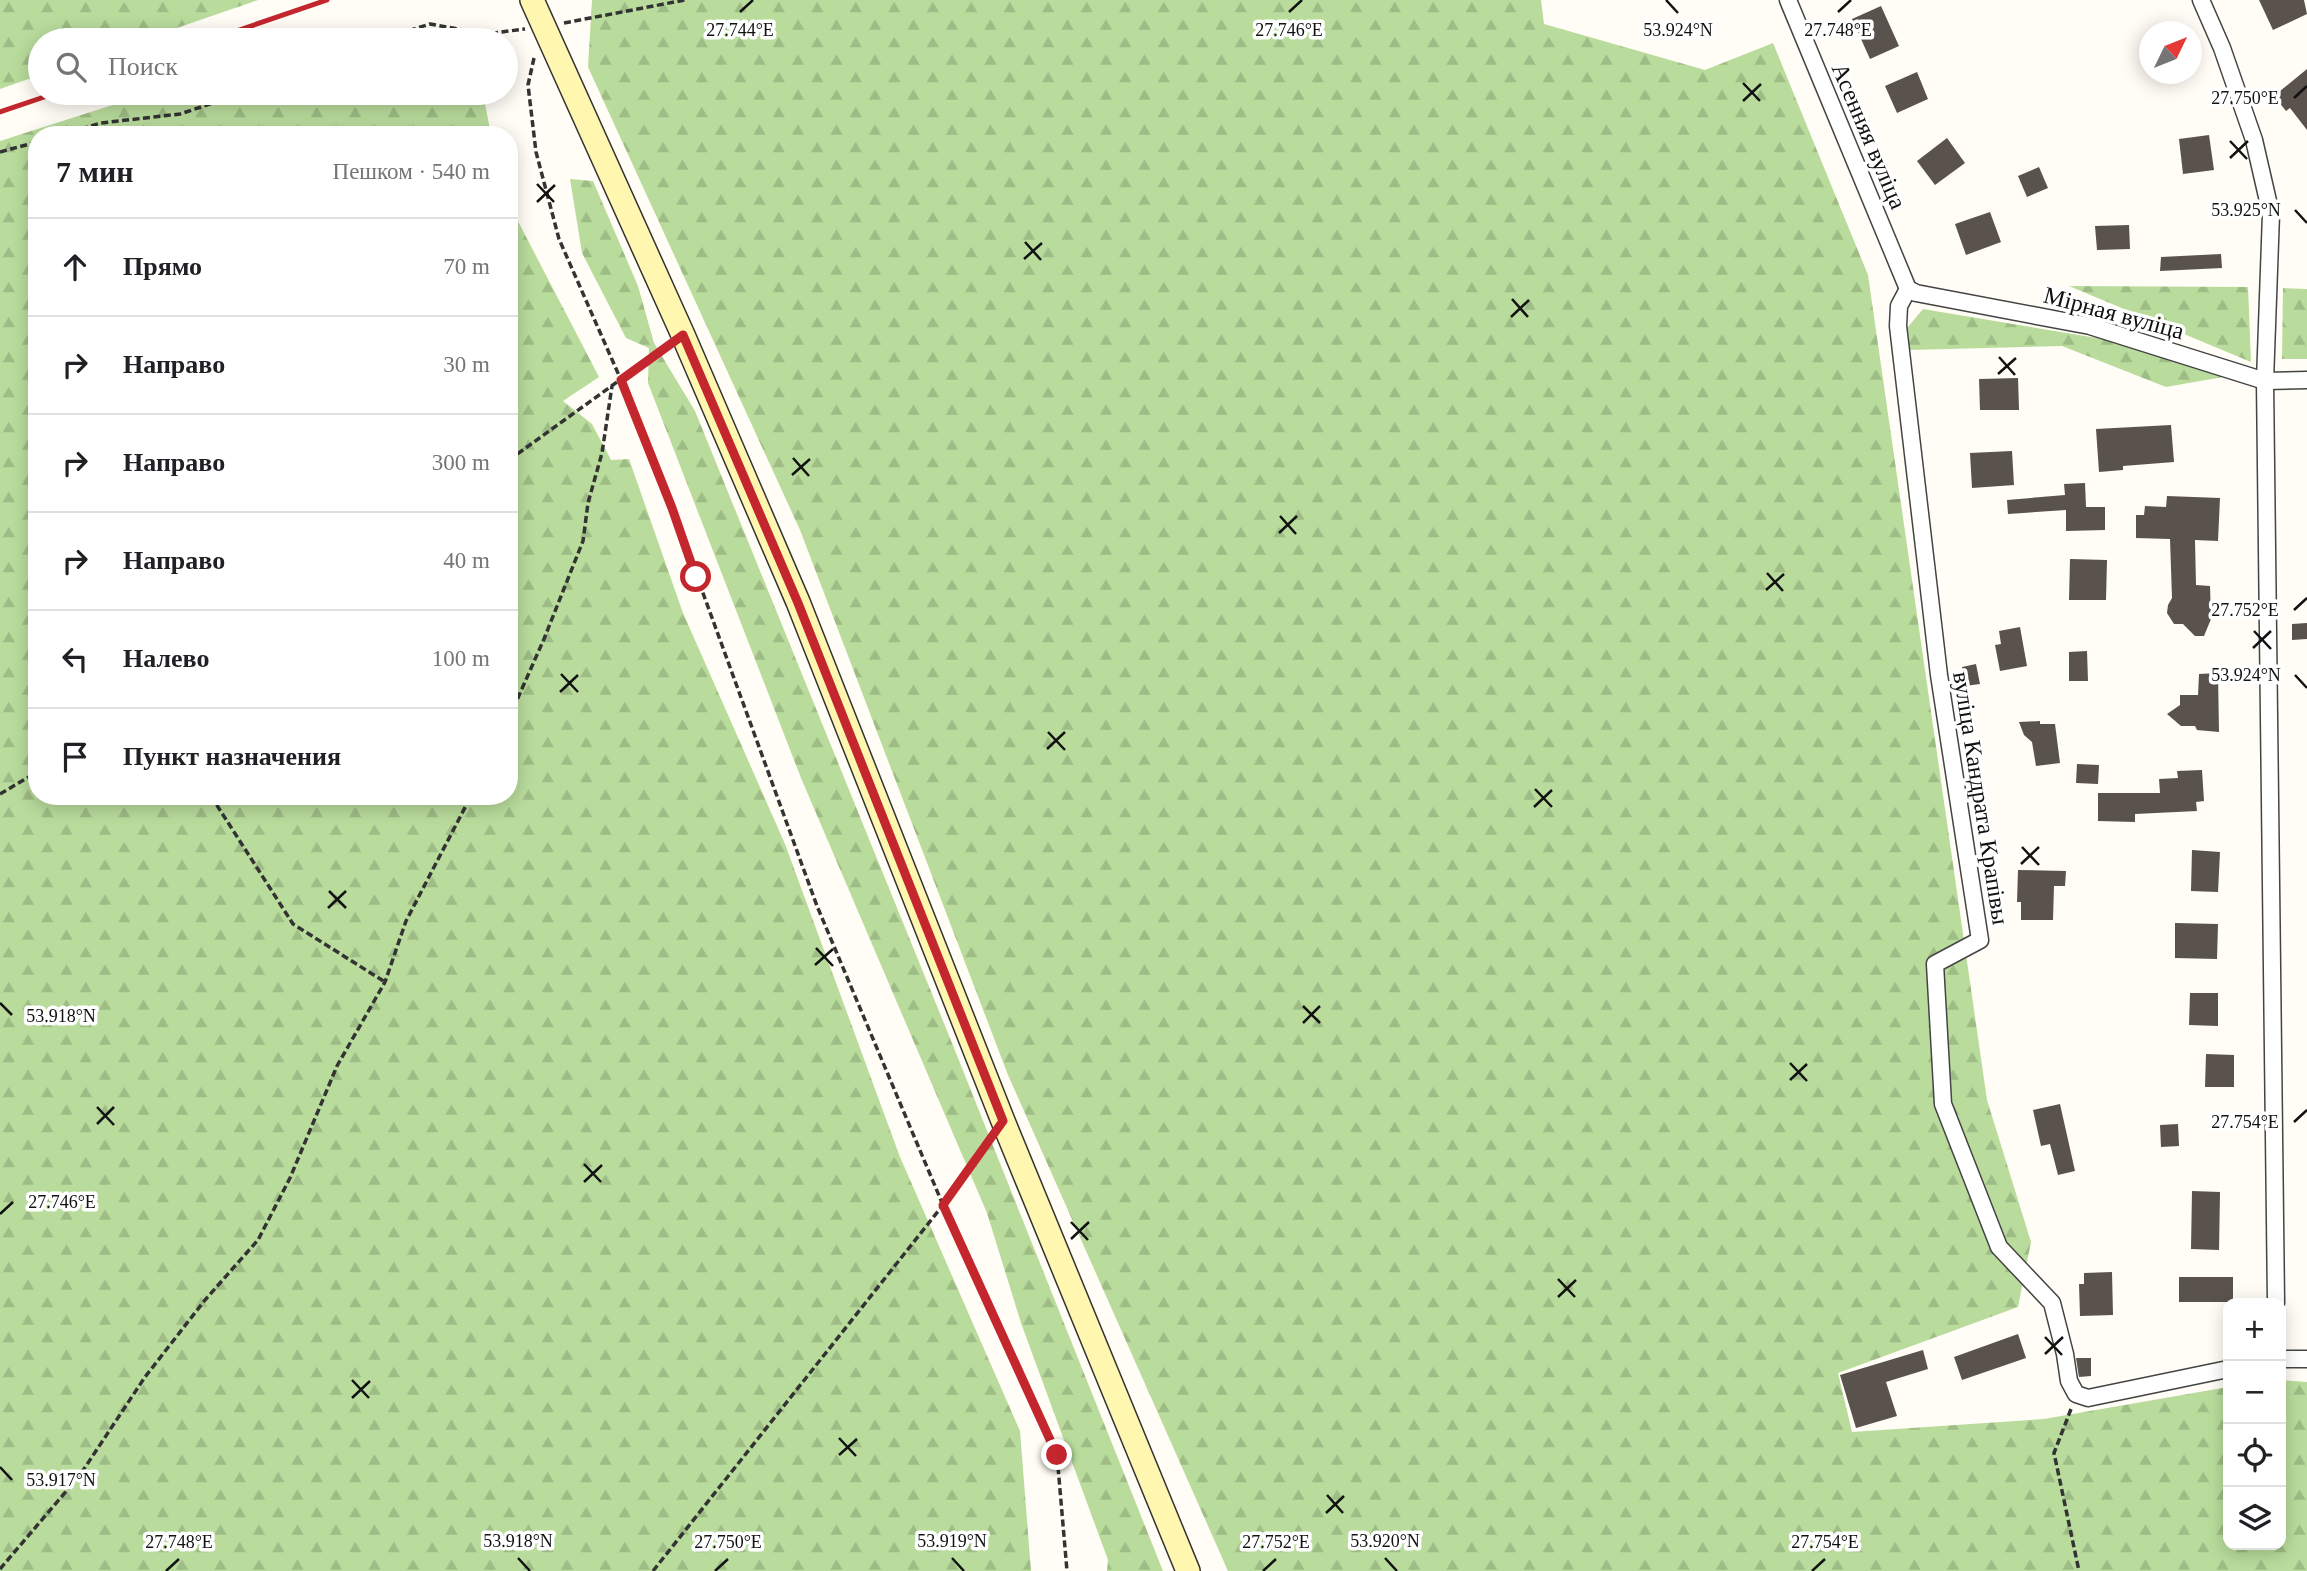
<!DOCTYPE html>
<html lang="ru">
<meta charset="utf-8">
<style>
:root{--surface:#fff;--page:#f2f2f2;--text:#202124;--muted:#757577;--line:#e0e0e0}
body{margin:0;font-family:Georgia,serif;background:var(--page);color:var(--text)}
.controls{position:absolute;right:21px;bottom:21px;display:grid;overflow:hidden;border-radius:14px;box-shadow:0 4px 18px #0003}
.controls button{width:63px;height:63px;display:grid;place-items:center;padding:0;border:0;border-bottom:2px solid var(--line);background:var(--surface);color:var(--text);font:35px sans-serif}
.compass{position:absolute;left:2139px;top:21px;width:63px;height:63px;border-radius:50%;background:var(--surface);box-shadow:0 4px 18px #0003;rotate:47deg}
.stop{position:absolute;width:21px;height:21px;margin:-16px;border:5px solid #c4262e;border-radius:50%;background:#fff}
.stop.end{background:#c4262e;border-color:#fff;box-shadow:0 2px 7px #0008}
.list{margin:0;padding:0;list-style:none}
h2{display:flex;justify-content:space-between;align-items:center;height:91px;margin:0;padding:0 28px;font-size:30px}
h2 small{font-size:23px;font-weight:400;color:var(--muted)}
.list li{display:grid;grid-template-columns:46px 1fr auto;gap:21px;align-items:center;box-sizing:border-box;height:98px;padding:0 28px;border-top:2px solid var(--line)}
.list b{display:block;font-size:26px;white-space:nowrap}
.list em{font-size:23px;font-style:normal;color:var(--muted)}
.icon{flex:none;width:38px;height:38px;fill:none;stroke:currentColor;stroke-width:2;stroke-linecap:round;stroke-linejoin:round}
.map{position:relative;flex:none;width:2307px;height:1571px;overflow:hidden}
.search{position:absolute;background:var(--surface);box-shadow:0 4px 18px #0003;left:28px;top:28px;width:490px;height:77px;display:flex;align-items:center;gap:18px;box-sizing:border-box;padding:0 24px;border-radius:38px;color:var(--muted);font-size:26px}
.panel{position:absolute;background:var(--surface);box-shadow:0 4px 18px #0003;left:28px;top:126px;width:490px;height:679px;border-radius:28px}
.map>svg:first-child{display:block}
</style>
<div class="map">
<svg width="2307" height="1571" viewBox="0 0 2307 1571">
<defs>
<pattern id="forest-firs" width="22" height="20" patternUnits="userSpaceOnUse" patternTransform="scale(1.75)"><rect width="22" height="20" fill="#b9dc9c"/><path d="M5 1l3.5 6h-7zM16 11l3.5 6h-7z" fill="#9ebc85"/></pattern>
</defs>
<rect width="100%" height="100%" fill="#fffdf5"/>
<!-- forest -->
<g fill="url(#forest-firs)">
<polygon points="0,0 258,0 142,40 40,40 40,75 0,89"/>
<polygon points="592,0 1541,0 1544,24 1705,70 1773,43 1868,275 1987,1100 2031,1242 2018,1307 1838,1373 1852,1432 2044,1419 2228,1387 2228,1545 2281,1545 2281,1380 2307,1382 2307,1571 1228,1571 1008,1075 800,530 588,67"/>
<polygon points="150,93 483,93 491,135 37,135 37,796 509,796 509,204 599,377 563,401 592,424 611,460 629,459 683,613 785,844 900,1157 1020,1431 1031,1571 0,1571 0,141"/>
<polygon points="570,179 593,181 638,286 654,343 695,411 954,1048 1163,1571 1107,1571 1108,1560 1021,1323 987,1213 801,778 648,383 649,348 626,338 582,253"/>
<polygon points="2069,286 2248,287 2251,362"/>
<polygon points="2283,288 2307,289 2307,359 2282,359"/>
<polygon points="1923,309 2103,339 2223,377 2166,387 2062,346 1909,350 1907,328"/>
</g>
<!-- building -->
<g fill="#5a524d">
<polygon points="2259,0 2304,0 2307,14 2273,30"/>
<polygon points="1881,6 1899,46 1870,59 1852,19"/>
<polygon points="2307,69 2307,130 2290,108 2286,111 2274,96"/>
<polygon points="1917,72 1928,99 1897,113 1885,86"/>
<polygon points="2209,135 2214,170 2183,174 2179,139"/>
<polygon points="1947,138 1965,163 1935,185 1917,161"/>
<polygon points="2039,167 2048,188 2027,197 2018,176"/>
<polygon points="1990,212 2001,242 1966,255 1955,224"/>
<polygon points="2129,225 2130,249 2097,250 2095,226"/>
<polygon points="2221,254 2222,268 2160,271 2161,257"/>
<polygon points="2018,378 2019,410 1980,410 1979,379"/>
<polygon points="2171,425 2174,462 2123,466 2123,470 2099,472 2096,429"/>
<polygon points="2012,451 2014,485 1972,488 1970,453"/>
<polygon points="2085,483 2086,507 2105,507 2105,530 2066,531 2066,510 2008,514 2007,500 2065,495 2064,484"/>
<polygon points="2167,496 2220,498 2218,541 2195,540 2196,585 2210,586 2211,619 2204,636 2195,636 2183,624 2174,624 2167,613 2168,605 2172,598 2170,539 2136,538 2136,515 2144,515 2145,506 2166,507"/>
<polygon points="2070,559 2107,560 2106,600 2069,600"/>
<polygon points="2307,623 2307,639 2292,640 2292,624"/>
<polygon points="2020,627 2027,666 2000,671 1995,645 2001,644 1999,631"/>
<polygon points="2087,651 2088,681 2069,681 2069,652"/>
<polygon points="1976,664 1980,684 1965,686 1962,667"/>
<polygon points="2218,673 2219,732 2197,730 2195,726 2181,726 2167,714 2180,705 2180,695 2198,695 2199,674"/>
<polygon points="2040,721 2040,724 2055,724 2060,763 2036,766 2032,742 2024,735 2019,722"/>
<polygon points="2077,764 2099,765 2098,784 2076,783"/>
<polygon points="2202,770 2204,801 2196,802 2197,811 2135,814 2135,822 2098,821 2098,793 2160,793 2159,779 2178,778 2177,771"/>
<polygon points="2192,850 2220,852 2218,892 2191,891"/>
<polygon points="2018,870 2066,871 2065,886 2054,886 2053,920 2021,920 2021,902 2017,902"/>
<polygon points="2175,923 2218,924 2217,959 2175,958"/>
<polygon points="2190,993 2218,993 2218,1026 2189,1025"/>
<polygon points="2206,1054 2234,1055 2234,1087 2205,1087"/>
<polygon points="2060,1104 2075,1171 2058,1175 2050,1144 2041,1146 2033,1110"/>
<polygon points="2178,1124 2179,1146 2161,1147 2160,1125"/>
<polygon points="2192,1191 2220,1192 2219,1250 2191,1249"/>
<polygon points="2112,1272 2113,1315 2080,1316 2079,1284 2084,1284 2084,1273"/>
<rect x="2179" y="1277" width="54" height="25"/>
<polygon points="2018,1334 2026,1358 1962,1380 1954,1357"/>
<polygon points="1923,1350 1928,1369 1886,1382 1897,1416 1856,1428 1840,1375"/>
<polygon points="2076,1358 2091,1358 2091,1376 2079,1377"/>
</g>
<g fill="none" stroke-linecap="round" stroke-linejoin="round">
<defs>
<g id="minor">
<polyline points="1788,0 1908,289"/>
<polyline points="2201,0 2222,48 2254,140 2271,214 2265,381 2276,1303"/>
<polyline points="1908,289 1899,306 1898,326 1939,675 1980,940 1935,964 1943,1104 1999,1247 2052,1303 2065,1354 2069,1381 2076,1394 2088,1398 2228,1369"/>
<polyline points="1908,289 1916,293 2090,326 2265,381 2307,380"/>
<polyline points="2281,1359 2307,1359"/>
</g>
<polyline id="secondary" points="532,0 683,335 798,602 1003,1121 1188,1571"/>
</defs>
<!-- minor casing -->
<use href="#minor" stroke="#444" stroke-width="19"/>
<!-- secondary casing -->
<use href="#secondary" stroke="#333" stroke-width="26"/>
<!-- path -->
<g stroke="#333" stroke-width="3.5" stroke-dasharray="7 3.5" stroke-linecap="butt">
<polyline points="564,23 685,0"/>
<polyline points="379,40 430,24 485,34 525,29"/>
<polyline points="534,58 528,85 536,152 559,239 621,380 672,508 817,906 943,1205 1057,1455 1067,1571"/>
<polyline points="61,135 101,123 180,114 243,93"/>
<polyline points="0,152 37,142"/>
<polyline points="509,460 667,346"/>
<polyline points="509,718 544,639 583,541 588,503 602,453 612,386"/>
<polyline points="0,794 37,772"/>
<polyline points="211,796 293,924 385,982"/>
<polyline points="2071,1409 2054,1453 2079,1571"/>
<polyline points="0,1569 80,1475 145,1377 205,1300 258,1240 290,1178 337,1066 385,982 406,921 471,796"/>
<polyline points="653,1571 943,1205 990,1140"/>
</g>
<!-- minor -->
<use href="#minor" stroke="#fff" stroke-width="16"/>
<!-- secondary -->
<use href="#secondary" stroke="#fff6b0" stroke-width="23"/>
<!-- rail -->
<g stroke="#c4262e" stroke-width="5">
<polyline points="210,40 327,0"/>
<polyline points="0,112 56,93"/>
</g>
</g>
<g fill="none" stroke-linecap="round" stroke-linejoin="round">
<!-- route -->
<polyline stroke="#c4262e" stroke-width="9" points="696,577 672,508 621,380 683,335 798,603 1003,1121 943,1205 1057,1455"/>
</g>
<!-- ticks -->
<path fill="none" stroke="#111" stroke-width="2.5" d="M1666,0l12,13M740,12l13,-12M1289,12l13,-12M1838,12l13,-12M1743,83l17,18M2294,98l13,-12M1743,101l18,-17M2230,141l17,18M2230,158l18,-17M537,184l17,18M537,202l18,-17M2295,210l12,13M1025,242l16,18M1024,259l18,-16M1512,299l16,18M1511,317l18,-17M1999,357l16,18M1998,374l18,-16M793,458l16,18M792,475l18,-16M1280,516l16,18M1279,533l18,-17M1767,573l16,18M1766,590l18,-16M2294,610l13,-12M2254,631l17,18M2253,648l18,-17M561,674l17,18M2295,675l12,13M560,692l18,-17M1048,732l17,18M1047,749l18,-17M1535,789l17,18M1534,807l18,-17M2022,847l17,18M2021,864l18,-17M329,891l17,17M328,908l18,-17M816,948l17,18M815,965l18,-16M0,1003l12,12M1303,1006l17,17M1303,1023l17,-17M1790,1063l17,18M1790,1080l17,-16M97,1107l17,18M2294,1122l13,-12M97,1124l17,-17M584,1164l17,18M584,1182l18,-17M0,1214l13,-12M1071,1222l17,18M1071,1239l18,-17M1558,1279l17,18M1558,1297l18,-17M2045,1337l17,18M2045,1354l18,-17M352,1380l17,18M352,1398l18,-17M839,1438l17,18M839,1455l18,-16M0,1467l12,13M1327,1495l16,18M1326,1513l18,-17M518,1558l12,13M952,1558l12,13M1385,1558l12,13M166,1571l13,-12M715,1571l13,-12M1263,1571l13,-12M1812,1571l13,-12"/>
<g text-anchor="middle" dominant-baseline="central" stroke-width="7" stroke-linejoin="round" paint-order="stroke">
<!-- street labels -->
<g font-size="24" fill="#111" stroke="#fff">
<text transform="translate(1869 136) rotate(67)">Асенняя вуліца</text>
<text transform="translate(2114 313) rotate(15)">Мірная вуліца</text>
<text transform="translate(1981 798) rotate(81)">вуліца Кандрата Крапівы</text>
</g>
</g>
<g font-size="18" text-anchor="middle" fill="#111" stroke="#fff" stroke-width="7" stroke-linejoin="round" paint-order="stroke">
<text x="740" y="36">27.744°E</text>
<text x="1289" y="36">27.746°E</text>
<text x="1838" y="36">27.748°E</text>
<text x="1678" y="36">53.924°N</text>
<text x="2245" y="104">27.750°E</text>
<text x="2246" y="216">53.925°N</text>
<text x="2245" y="616">27.752°E</text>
<text x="2246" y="681">53.924°N</text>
<text x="61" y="1022">53.918°N</text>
<text x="2245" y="1128">27.754°E</text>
<text x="62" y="1208">27.746°E</text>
<text x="61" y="1486">53.917°N</text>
<text x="518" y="1547">53.918°N</text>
<text x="952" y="1547">53.919°N</text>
<text x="1385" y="1547">53.920°N</text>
<text x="179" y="1548">27.748°E</text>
<text x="728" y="1548">27.750°E</text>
<text x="1276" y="1548">27.752°E</text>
<text x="1825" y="1548">27.754°E</text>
</g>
</svg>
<div class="controls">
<button>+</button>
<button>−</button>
<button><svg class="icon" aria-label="locate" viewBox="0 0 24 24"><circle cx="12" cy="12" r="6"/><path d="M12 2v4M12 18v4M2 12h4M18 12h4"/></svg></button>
<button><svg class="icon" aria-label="layers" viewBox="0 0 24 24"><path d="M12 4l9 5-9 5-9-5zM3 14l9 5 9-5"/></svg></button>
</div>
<svg class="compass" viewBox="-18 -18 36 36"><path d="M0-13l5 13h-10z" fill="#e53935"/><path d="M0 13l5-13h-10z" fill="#757577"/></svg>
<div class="stop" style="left:696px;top:577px"></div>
<div class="stop end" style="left:1057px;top:1455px"></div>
<div class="search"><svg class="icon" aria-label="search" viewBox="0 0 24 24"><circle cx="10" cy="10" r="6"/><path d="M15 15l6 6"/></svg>Поиск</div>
<section class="panel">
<h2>7 мин<small>Пешком · 540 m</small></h2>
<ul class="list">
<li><svg class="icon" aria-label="ahead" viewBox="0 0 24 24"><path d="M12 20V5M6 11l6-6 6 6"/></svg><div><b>Прямо</b></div><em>70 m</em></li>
<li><svg class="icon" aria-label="right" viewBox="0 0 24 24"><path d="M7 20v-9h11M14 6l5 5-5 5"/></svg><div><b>Направо</b></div><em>30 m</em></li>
<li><svg class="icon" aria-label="right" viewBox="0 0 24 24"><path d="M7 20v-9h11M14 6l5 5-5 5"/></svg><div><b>Направо</b></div><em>300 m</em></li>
<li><svg class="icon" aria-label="right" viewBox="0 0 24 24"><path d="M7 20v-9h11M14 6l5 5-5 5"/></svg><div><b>Направо</b></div><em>40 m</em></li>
<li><svg class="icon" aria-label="left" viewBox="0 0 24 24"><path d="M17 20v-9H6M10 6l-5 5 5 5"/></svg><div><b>Налево</b></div><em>100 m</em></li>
<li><svg class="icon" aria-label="arrive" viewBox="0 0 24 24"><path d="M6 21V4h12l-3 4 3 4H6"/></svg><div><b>Пункт назначения</b></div></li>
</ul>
</section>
</div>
